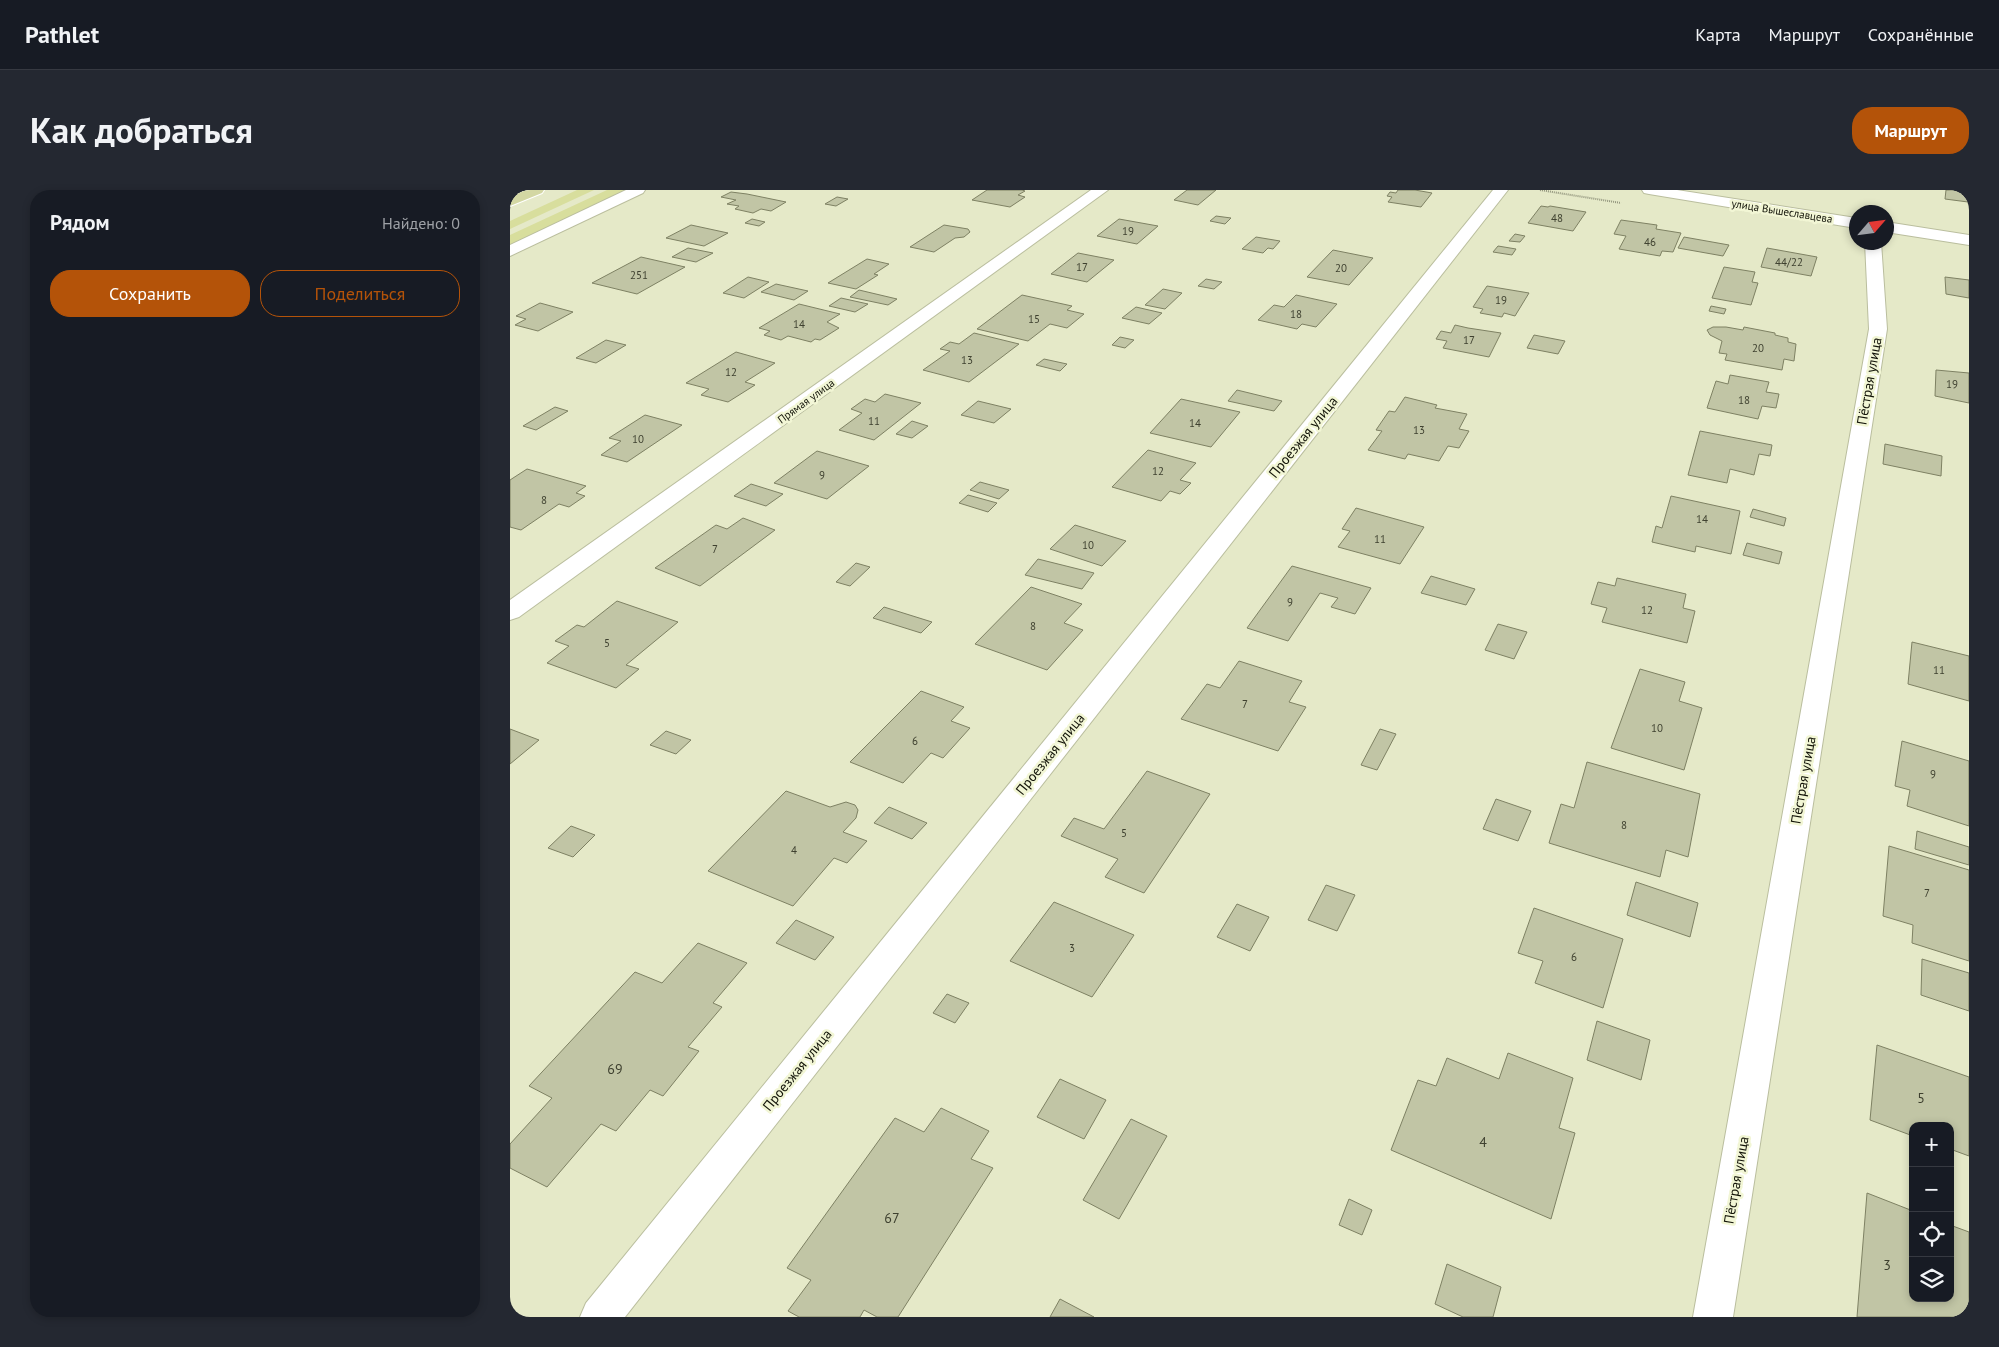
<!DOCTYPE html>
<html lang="ru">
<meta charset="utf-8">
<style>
:root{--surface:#171b24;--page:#242831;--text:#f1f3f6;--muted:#9ea1a6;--line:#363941;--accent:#b45309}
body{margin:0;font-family:"PT Sans",sans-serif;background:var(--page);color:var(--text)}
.controls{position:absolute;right:15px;bottom:15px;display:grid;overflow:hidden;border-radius:10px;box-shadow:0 2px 8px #0003}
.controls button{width:45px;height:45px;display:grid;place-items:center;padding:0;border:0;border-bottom:1px solid var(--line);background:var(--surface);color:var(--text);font:25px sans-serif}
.compass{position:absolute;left:1339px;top:15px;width:45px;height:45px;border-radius:50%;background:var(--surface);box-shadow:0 2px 8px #0003;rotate:62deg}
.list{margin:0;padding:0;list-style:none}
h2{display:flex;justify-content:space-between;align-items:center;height:65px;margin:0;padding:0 20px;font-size:21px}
h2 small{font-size:16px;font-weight:400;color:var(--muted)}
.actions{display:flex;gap:10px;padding:15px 20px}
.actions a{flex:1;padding:11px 0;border:1px solid var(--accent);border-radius:20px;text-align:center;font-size:18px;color:var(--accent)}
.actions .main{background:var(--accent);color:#fff}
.icon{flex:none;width:28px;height:28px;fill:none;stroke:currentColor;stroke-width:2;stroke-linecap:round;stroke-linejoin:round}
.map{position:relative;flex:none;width:1459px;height:1127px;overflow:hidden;border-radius:20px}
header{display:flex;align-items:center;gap:30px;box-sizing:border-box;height:70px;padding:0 25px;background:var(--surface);border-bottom:1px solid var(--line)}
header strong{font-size:24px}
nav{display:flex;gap:28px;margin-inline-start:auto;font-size:18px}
.intro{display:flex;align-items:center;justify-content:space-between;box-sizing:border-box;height:120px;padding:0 30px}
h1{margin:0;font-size:35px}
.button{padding:12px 22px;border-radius:20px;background:var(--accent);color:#fff;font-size:18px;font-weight:700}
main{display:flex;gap:30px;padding:0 30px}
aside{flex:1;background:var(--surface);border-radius:20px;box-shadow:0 2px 8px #0003}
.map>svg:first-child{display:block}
</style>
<header>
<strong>Pathlet</strong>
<nav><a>Карта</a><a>Маршрут</a><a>Сохранённые</a></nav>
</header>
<div class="intro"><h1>Как добраться</h1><a class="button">Маршрут</a></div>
<main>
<aside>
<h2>Рядом<small>Найдено: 0</small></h2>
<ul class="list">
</ul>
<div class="actions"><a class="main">Сохранить</a><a>Поделиться</a></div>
</aside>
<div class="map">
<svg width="1459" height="1127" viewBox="0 0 1459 1127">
<rect width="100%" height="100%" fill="#e5e9c8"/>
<!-- green -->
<g fill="#d8de9d">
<polygon points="67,0 84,0 0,39 0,31"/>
<polygon points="97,0 117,0 0,55 0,45"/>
</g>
<!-- building -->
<g fill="#c1c5a5" stroke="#7e8163">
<polygon points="477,0 512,0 515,1 508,5 515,7 500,17 462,10"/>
<polygon points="677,0 706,0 688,15 664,10"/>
<polygon points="888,0 905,0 922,3 911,17 878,12 882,7 877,6 880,2 886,3"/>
<polygon points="1436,0 1459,0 1459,15 1458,12 1435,9"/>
<polygon points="221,2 237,4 276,12 261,21 251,19 243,23 225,19 229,16 217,14 226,10 211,7"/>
<polygon points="327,7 338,9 326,16 315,14"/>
<polygon points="1031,16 1038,17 1040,16 1076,22 1063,41 1018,33"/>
<polygon points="706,26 721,28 715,34 700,31"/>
<polygon points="242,29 255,32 249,36 235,33"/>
<polygon points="609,29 648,36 627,54 587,46"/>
<polygon points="1111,30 1147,35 1146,39 1171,43 1163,62 1152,61 1150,66 1109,59 1116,46 1104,44"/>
<polygon points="181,35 218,43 194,56 156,48"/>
<polygon points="434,35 458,39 460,42 454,47 445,48 424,62 400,57"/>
<polygon points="1005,44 1015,46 1010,52 999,51"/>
<polygon points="746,47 770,51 763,59 758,58 753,63 732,59"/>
<polygon points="1174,47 1219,55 1213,66 1168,58"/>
<polygon points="988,56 1006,59 1002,65 983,62"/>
<polygon points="178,58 203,63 186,72 162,67"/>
<polygon points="1257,58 1307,67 1301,86 1251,77"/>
<polygon points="823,60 863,68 839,95 797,87"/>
<polygon points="568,63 604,70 577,92 541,84"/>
<polygon points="131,67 175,77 127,104 82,93"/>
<polygon points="357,69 379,74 364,84 368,85 346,99 318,93"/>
<polygon points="1214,77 1245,82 1242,92 1248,93 1241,115 1202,108"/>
<polygon points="238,87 259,92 234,108 213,103"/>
<polygon points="1435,87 1459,90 1459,108 1436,104"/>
<polygon points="696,89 712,92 704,99 688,96"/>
<polygon points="266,94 298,101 284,110 251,102"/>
<polygon points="977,96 1019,103 1005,126 994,123 992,127 970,123 973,119 963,117"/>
<polygon points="653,99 672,103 655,119 635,115"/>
<polygon points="349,100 387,109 378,115 340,107"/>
<polygon points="512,105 562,116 557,120 574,124 557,138 540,134 518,151 467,139"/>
<polygon points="786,105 827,114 806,137 792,134 787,139 748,130 764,115 774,117"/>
<polygon points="331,108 358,114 345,122 319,116"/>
<polygon points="30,113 63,122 28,141 5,135 16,129 6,126"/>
<polygon points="289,114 330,124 317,132 329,138 310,150 305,149 301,152 278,146 271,150 254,145 260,141 249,138"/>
<polygon points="1201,116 1216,119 1214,124 1199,121"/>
<polygon points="626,117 652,123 639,134 612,128"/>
<polygon points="945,135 958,138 991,143 979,167 933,158 937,151 926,149 931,141 941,143"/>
<polygon points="1203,137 1216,137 1233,140 1234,137 1265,143 1265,145 1278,148 1278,152 1286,154 1284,171 1274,169 1272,180 1215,170 1217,164 1209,163 1212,151 1200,145 1197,140"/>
<polygon points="464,143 509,154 459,192 413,180 440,161 430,159 440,152 449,154"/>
<polygon points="1024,145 1055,151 1048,164 1017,158"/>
<polygon points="610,147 624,150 615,158 602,155"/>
<polygon points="96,150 116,155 86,173 66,168"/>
<polygon points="226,162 265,173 235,192 245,195 218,212 191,205 199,199 176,193"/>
<polygon points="534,169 557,174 550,181 526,175"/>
<polygon points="1426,180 1459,183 1459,213 1425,206"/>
<polygon points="1220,185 1259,192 1256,202 1269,204 1266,218 1252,216 1248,229 1197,218 1206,191 1218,194"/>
<polygon points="727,200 772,211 764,221 718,211"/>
<polygon points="375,204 411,213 364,250 329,240 352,223 341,219 355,209 365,212"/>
<polygon points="895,207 927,215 925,218 957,224 949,239 959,241 949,258 938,256 929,271 898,264 895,269 858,260 872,241 866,240 879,221 885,222"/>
<polygon points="671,209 730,222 701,257 640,243"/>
<polygon points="468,211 501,219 484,233 451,225"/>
<polygon points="45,217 58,221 26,240 13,236"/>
<polygon points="135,225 172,235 117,272 91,265 111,251 99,248"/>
<polygon points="402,231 418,236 402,248 386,244"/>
<polygon points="1190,241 1262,255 1260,266 1249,264 1244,285 1220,279 1217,293 1178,285"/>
<polygon points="1375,254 1432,266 1431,286 1373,274"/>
<polygon points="638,260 686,273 670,290 681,293 670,304 660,301 651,311 602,297"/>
<polygon points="307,261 359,276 317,309 264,293"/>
<polygon points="17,279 76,296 66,303 75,306 59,317 49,314 11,340 0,337 0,290"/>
<polygon points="470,292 499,300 489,309 460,300"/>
<polygon points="241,294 273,304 256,316 224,306"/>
<polygon points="458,305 487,313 478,322 449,313"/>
<polygon points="1161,306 1230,321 1221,364 1186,356 1185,362 1142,352 1146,336 1152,338"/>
<polygon points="846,318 914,337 890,374 828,357 840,341 832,339"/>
<polygon points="1243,319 1276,328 1274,336 1240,327"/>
<polygon points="233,328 265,340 190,396 145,378 206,335 217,339"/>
<polygon points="565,335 616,351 592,376 540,359"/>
<polygon points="1237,353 1272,362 1269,374 1233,365"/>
<polygon points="528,369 584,383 572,399 515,385"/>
<polygon points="346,373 360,377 340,396 326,392"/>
<polygon points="782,376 861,398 845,424 821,417 828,408 810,403 778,451 737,438"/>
<polygon points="921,386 965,399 956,415 911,403"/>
<polygon points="1107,388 1176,404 1173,418 1185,421 1177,453 1092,432 1097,418 1081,414 1088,392 1105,396"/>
<polygon points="521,397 572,414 554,433 573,440 537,480 465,454"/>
<polygon points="107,411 168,432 116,475 129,479 106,498 37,473 59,456 45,451 67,435 74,437"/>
<polygon points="374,417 422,432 411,443 363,428"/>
<polygon points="988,434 1017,442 1004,469 975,460"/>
<polygon points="1402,452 1459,466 1459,511 1398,494"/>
<polygon points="729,471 792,491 779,512 796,517 768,561 671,529 697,494 710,498"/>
<polygon points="1130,479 1175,492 1169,511 1192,518 1174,580 1101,558"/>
<polygon points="411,501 454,517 441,531 460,538 433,568 421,563 393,593 340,572"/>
<polygon points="0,539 29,550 0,574"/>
<polygon points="870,539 886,544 867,580 851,575"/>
<polygon points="156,541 181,550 166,564 140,555"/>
<polygon points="1392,551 1459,571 1459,636 1397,616 1400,600 1385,596"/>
<polygon points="1077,572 1190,604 1178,667 1156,660 1150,687 1039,653 1051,614 1064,618"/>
<polygon points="637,581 700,604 634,703 595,687 608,669 551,646 564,628 594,639"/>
<polygon points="276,601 320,617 336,612 345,615 348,620 346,628 333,642 357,651 337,673 324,668 283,716 198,681"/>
<polygon points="986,609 1021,621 1008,651 973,639"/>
<polygon points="379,617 417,633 402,649 364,633"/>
<polygon points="61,636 85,645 63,667 38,658"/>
<polygon points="1407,641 1459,657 1459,675 1405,659"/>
<polygon points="1379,656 1459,680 1459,771 1402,753 1403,735 1373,726"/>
<polygon points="1126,692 1188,713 1180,747 1117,725"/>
<polygon points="816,695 845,705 827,741 798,730"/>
<polygon points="544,712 624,745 582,807 500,771"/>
<polygon points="727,714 759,727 740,761 707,747"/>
<polygon points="1024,718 1113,749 1093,818 1025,793 1033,771 1008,763"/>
<polygon points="286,730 324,747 305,770 266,753"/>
<polygon points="188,753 237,773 203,813 212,817 178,857 189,861 153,906 140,900 106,941 91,934 37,997 0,978 0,954 42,908 19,896 125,782 152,793"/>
<polygon points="1412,769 1459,783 1459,821 1411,805"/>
<polygon points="437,804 459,813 445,833 423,823"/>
<polygon points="1087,831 1140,850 1131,890 1077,870"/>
<polygon points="1367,855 1459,887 1459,966 1440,959 1440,936 1403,936 1403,946 1360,930"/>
<polygon points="998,863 1063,888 1049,938 1065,943 1041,1029 881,960 908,890 926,896 937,868 989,889"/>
<polygon points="550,889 596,910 574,949 527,927"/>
<polygon points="431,918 479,941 461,969 483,978 388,1127 367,1127 354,1120 350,1127 289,1127 278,1121 301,1090 277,1078 385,928 414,942"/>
<polygon points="621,929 657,946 609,1029 573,1010"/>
<polygon points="1357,1003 1403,1021 1403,1108 1440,1108 1440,1035 1459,1042 1459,1127 1347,1127"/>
<polygon points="839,1009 862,1020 852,1045 829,1035"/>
<polygon points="937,1074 991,1097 983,1127 953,1127 925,1114"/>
<polygon points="550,1109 584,1127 540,1127"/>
</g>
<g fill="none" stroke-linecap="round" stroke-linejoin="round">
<defs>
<g id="minor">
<polygon points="116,0 135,0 133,3 0,66 0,55"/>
<polygon points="581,0 598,0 9,427 0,430 0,410"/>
<polygon points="983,0 998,0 115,1127 70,1127 76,1113"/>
<polygon points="1355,52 1371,52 1377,139 1223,1127 1183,1127 1359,139"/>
</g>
<g id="tertiary">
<polygon points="1132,0 1167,0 1346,28 1346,38 1139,4 1134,3"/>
<polygon points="1376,32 1459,45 1459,55 1376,42"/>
</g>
<polygon id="primary" points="15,0 34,0 32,3 0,16 0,6"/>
</defs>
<!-- minor casing -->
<use href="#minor" stroke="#babe9e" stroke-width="2"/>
<!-- tertiary casing -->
<use href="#tertiary" stroke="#babe9e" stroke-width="2"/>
<!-- primary casing -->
<use href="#primary" stroke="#fff" stroke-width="2"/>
<!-- path -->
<polyline stroke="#92957d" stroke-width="2" stroke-dasharray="1 1" stroke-linecap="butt" points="1030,0 1111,13"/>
<!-- minor -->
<use href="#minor" fill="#fff" fill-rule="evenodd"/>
<!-- tertiary -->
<use href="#tertiary" fill="#fff" fill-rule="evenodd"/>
<!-- primary -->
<use href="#primary" fill="#d3d7a3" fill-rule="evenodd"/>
</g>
<g text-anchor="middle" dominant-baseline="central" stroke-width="5" stroke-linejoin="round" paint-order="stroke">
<!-- far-street labels -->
<g font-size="11" fill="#121308" stroke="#f2f6d5">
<text transform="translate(1272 21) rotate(9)">улица Вышеславцева</text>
<text transform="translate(296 211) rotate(-36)">Прямая улица</text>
</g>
<!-- number labels -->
<g font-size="11" fill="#3e402f">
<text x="1047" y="28">48</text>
<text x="618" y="41">19</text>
<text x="1140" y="52">46</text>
<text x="1279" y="72">44/22</text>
<text x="572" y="77">17</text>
<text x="831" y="78">20</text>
<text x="129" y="85">251</text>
<text x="991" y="110">19</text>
<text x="786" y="124">18</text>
<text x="524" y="129">15</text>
<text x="289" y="134">14</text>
<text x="959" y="150">17</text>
<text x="1248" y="158">20</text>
<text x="457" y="170">13</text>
<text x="221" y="182">12</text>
<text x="1442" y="194">19</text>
<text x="1234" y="210">18</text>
<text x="364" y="231">11</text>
<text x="685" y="233">14</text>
<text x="909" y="240">13</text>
<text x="128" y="249">10</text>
<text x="648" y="281">12</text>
<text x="312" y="285">9</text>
<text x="34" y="310">8</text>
<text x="1192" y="329">14</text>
<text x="870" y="349">11</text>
<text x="578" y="355">10</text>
<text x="205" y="359">7</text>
<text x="780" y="412">9</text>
<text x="1137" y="420">12</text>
<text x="523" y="436">8</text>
<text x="97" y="453">5</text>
<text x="1429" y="480">11</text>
<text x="735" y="514">7</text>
<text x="1147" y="538">10</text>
<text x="405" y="551">6</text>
<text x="1423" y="584">9</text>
<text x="1114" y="635">8</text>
<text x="614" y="643">5</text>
<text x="284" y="660">4</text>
<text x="1417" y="703">7</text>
<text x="562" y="758">3</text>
<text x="1064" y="767">6</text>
</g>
<!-- street labels -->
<g font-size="14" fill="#121308" stroke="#f2f6d5">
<text transform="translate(1359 191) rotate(-80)">Пёстрая улица</text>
<text transform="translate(793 247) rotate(-51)">Проезжая улица</text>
<text transform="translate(540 564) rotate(-51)">Проезжая улица</text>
<text transform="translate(1293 590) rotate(-80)">Пёстрая улица</text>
<text transform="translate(287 880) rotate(-51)">Проезжая улица</text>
<text transform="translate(1226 990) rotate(-80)">Пёстрая улица</text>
</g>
<!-- near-number labels -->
<g font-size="14" fill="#3e402f">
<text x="105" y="879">69</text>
<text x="1411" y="908">5</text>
<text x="973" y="952">4</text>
<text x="382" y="1028">67</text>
<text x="1377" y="1075">3</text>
</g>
</g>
</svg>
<div class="controls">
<button>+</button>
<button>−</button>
<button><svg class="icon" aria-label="locate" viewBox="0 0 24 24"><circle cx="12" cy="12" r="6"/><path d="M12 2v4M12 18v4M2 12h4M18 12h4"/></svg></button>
<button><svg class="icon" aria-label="layers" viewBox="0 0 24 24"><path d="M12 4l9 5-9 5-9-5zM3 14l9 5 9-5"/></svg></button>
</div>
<svg class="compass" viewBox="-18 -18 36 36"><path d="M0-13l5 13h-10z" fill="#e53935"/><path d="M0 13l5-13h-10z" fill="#9ea1a6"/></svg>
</div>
</main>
